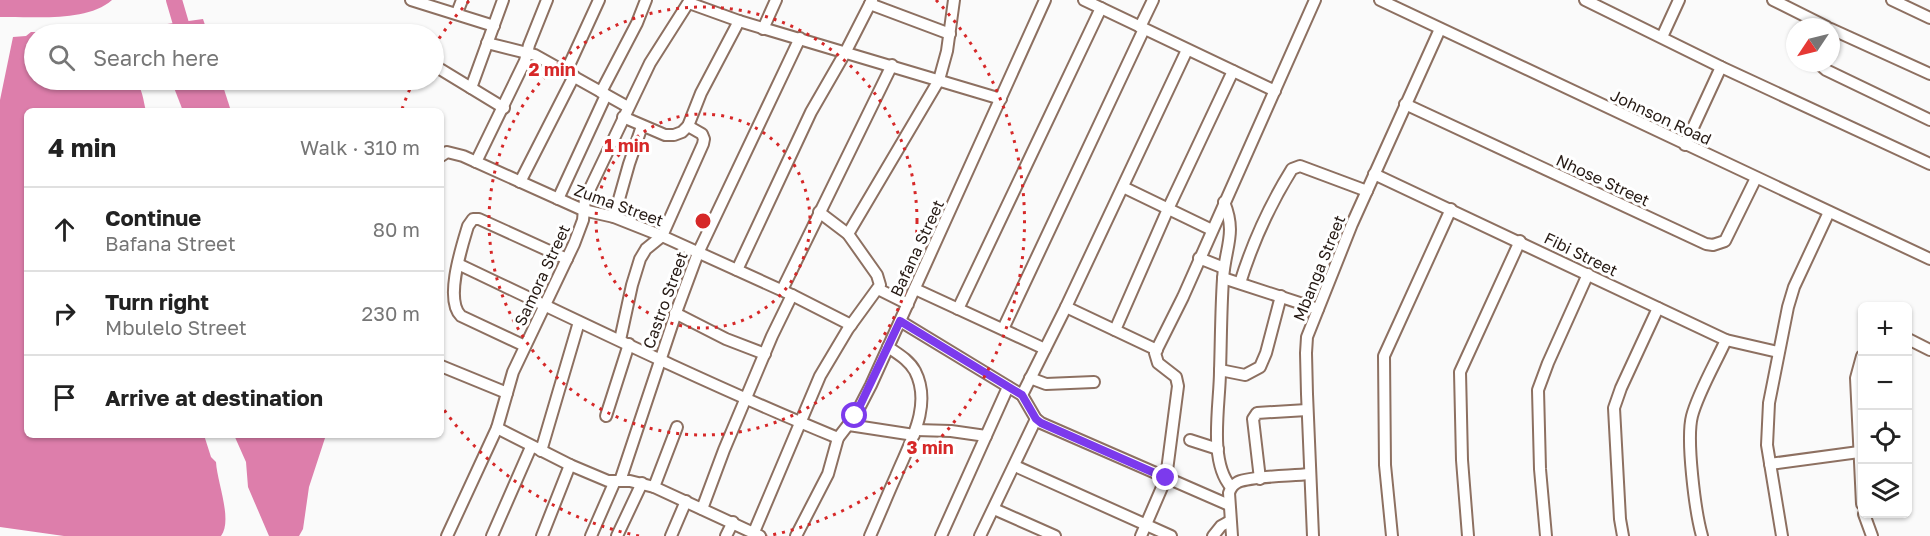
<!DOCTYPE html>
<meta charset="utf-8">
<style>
:root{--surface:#fff;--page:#f6f6f6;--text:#222;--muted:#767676;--line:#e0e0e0}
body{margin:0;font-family:"Golos Text",sans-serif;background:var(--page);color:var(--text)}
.controls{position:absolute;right:18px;bottom:18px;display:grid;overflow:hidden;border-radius:9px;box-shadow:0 2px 4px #0004}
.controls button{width:54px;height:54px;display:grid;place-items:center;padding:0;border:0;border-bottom:2px solid var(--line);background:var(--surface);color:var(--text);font:30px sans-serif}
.compass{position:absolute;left:1786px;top:18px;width:54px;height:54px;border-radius:50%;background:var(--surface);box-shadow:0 2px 4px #0004;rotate:235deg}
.stop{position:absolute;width:18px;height:18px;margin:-14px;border:4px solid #7c3aed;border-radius:50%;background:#fff}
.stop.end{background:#7c3aed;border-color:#fff;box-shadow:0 2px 6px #0008}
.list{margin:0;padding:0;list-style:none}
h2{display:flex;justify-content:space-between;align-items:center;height:78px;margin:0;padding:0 24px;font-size:26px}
h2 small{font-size:20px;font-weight:400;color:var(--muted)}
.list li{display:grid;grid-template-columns:39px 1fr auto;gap:18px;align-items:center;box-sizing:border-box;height:84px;padding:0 24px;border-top:2px solid var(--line)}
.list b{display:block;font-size:22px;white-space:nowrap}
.list p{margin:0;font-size:20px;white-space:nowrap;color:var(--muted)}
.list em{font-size:20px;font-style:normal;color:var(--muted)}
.icon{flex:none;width:33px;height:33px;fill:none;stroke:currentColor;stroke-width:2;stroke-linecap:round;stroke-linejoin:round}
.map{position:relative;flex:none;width:1930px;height:536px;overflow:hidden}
.search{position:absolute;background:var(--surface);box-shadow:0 2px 4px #0004;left:24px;top:24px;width:420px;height:66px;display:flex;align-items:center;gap:15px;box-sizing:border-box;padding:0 21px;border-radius:33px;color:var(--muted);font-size:22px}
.panel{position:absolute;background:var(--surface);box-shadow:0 2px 4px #0004;left:24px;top:108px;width:420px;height:330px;border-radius:9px}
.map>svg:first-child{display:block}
</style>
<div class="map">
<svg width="1930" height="536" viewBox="0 0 1930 536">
<rect width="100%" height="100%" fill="#fafafa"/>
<!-- water -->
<g fill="#dd7eab">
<path d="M0,0h112c-26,23 -79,16 -112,17z"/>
<polygon points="203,19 208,34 158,34 160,25"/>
<path d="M31,32h37l15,2h-49v46h100c9,8 9,20 12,31h-119v324h177l7,22 5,5c1,20 17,58 5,74h-157l-64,-9v-427l13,-63 13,-1z"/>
<polygon points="171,80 221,80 231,111 183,111"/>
<polygon points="234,435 326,435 309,487 303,529 299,536 269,536 248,487 246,462"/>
</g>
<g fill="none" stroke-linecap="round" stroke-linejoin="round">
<!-- river -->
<polyline stroke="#dd7eab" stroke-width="16" points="174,0 184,34"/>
<defs>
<g id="street">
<polyline points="411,0 494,26"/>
<polyline points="1084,0 1275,91"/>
<polyline points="1380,0 1930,259"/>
<polyline points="1585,0 1721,67 1930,164"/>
<polyline points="1773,0 1827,27"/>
<polyline points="1892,0 1930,18"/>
<polyline points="689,3 739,21 1001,99"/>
<polyline points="870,4 950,34"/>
<polyline points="457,13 462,0"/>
<polyline points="1140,27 1153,0"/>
<polyline points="763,29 776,0"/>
<polyline points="1831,29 1930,74"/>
<polyline points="1662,37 1679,0"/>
<polyline points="487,43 535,55 628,107"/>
<polyline points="1818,63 1826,70 1930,120"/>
<polyline points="435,66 504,108"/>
<polyline points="566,72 599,0"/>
<polyline points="471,88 503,0"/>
<polyline points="601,92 637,23 646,0"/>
<polyline points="1405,104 1706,244 1713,245 1725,241 1756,178"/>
<polyline points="623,117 665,135 674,135 682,132 688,126 701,93 739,21"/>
<polyline points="1685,145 1721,67"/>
<polyline points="441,156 447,152 463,156 583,210 614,217 662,236 792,295 851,325"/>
<polyline points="476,162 525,61 529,45 547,0"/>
<polyline points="1374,174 1726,340 1778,352"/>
<polyline points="520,182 574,76"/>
<polyline points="1123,187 1212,230"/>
<polyline points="558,199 606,95"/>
<path d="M1224,202c13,32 1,45 -1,77 -2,30 -2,61 -3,92 0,33 -12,90 11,116"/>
<polyline points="614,217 629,164 642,126"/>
<polyline points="848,234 939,80 947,51 954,0"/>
<polyline points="1199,258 1224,268"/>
<path d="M458,264c126,60 251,121 380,174"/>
<polyline points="737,270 811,112 845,53 872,0"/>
<polyline points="1223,278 1318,309"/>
<path d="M1240,283c13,-42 29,-77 52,-114l8,-3 67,25"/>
<polyline points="878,289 908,304"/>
<polyline points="915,289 1045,349"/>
<polyline points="782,290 892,65"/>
<polyline points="1066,307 1157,350"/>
<polyline points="958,309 1101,8"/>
<polyline points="675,313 726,339 765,354"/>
<polyline points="900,321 1022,395 1036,419 1041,423 1229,505"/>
<polyline points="1003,329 1144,29"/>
<polyline points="1115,330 1168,209 1233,71"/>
<polyline points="1908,339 1930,350"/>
<polyline points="620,340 632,285 640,259 646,249 662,236 703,144 704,139 702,134 688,126"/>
<path d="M525,346l-64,-30c-17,-16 1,-70 7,-90l5,-7h6l88,40"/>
<polyline points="1862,356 1856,378 1862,504"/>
<polyline points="441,366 507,393"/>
<polyline points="1220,370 1245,375 1260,367 1266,353 1281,296"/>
<polyline points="1030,378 1046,384 1094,382"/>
<polyline points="1022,395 1066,307 1187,50"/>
<polyline points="606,416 629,344"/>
<polyline points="849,425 914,435"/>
<polyline points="497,428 570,465 608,481 630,481 654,487 760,536"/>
<polyline points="916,430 951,431 986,436"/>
<polyline points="1190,440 1218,449"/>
<polyline points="541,451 579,322"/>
<polyline points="1770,464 1859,452"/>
<polyline points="1015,466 1171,536"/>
<polyline points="1260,479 1253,419 1257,413 1307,410"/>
<polyline points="620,481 678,307 698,253 800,38"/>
<polyline points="654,487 677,427"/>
<polyline points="702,509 724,450 772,336 792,295"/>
<polyline points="994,509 1055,536"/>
<polyline points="1864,514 1872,536"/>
<polyline points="754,532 820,376 848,329 880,285 877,275 848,234 819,212"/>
<polyline points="447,536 497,428 513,372 574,244 583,220 585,199 650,63 690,0"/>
<polyline points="492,536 531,447"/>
<polyline points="542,536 570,465"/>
<polyline points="591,536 615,481"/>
<polyline points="617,536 642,483"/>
<polyline points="671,536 686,501"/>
<polyline points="726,536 733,522"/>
<polyline points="796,536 828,474 838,438 855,416 871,385 1045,0"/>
<path d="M870,536c9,-20 17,-40 26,-60 13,-32 37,-70 19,-105 -6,-11 -17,-17 -27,-24"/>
<polyline points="941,536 1008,387"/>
<polyline points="980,536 1036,419"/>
<polyline points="1141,536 1166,478 1178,386 1176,377 1158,363 1155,353 1183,297 1315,0"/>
<polyline points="1213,536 1221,526 1230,521"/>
<path d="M1232,536l-3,-43c2,-6 4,-8 9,-11 14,-6 54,-6 71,-8"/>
<polyline points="1313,536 1307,394 1306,353 1307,337 1352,224 1440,29"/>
<polyline points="1392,536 1385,465 1384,356 1451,209"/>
<polyline points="1468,536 1462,460 1460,372 1520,241"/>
<polyline points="1546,536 1540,469 1538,390 1548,363 1588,274"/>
<polyline points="1623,536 1620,519 1614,408 1621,388 1658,308"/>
<path d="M1702,536c-7,-25 -16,-97 -10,-120 6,-23 24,-54 34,-76"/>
<polyline points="1782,536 1767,445 1769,403 1788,307 1794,287 1829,212"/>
</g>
</defs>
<!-- street casing -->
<use href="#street" stroke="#8d7061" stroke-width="14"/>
<!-- street -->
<use href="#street" stroke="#fff" stroke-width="10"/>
</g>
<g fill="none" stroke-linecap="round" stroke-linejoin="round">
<!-- route -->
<polyline stroke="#7c3aed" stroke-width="8" points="855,416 900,321 1022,395 1036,419 1041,423 1166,478"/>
</g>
<!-- distance rings -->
<g fill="none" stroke="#d62828" stroke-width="3" stroke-dasharray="3 6">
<circle cx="703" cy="221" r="107"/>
<circle cx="703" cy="221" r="214"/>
<path d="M639 536A321 321 0 0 1 442 407M402 109A321 321 0 0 1 414 80M434 46A321 321 0 0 1 470 0M936 0A321 321 0 0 1 767 536"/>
</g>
<g text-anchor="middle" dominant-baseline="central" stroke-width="6" stroke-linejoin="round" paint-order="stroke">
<!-- street labels -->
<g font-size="16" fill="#251913" stroke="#fff">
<text transform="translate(1661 117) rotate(25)">Johnson Road</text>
<text transform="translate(1603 180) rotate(25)">Nhose Street</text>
<text transform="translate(619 205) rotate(20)">Zuma Street</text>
<text transform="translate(917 248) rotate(-65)">Bafana Street</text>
<text transform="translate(1581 254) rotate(26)">Fibi Street</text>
<text transform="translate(1319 268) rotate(-68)">Mbanga Street</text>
<text transform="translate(542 275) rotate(-65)">Samora Street</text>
<text transform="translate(665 300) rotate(-70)">Castro Street</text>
</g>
</g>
<circle cx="703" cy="221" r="9" fill="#d62828" stroke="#fff" stroke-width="3"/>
<g font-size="18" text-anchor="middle" font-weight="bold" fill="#d62828" stroke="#fff" stroke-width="6" stroke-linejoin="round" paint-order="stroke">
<text x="552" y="76">2 min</text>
<text x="627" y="152">1 min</text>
<text x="930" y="454">3 min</text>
</g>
</svg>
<div class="controls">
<button>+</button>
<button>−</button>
<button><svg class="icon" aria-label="locate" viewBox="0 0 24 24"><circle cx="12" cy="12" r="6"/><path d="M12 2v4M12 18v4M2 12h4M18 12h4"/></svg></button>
<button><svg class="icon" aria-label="layers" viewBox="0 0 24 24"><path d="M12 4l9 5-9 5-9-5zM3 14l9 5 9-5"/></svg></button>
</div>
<svg class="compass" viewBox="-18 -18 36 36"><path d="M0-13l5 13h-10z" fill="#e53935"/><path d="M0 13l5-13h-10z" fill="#767676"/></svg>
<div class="stop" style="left:855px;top:416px"></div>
<div class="stop end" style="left:1166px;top:478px"></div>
<div class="search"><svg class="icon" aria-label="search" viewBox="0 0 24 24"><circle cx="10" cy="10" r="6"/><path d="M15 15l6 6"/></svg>Search here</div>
<section class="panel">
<h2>4 min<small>Walk · 310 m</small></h2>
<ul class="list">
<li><svg class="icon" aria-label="ahead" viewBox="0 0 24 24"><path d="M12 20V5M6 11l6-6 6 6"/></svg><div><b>Continue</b><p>Bafana Street</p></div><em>80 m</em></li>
<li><svg class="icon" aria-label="right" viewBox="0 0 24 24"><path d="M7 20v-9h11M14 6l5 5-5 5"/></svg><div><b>Turn right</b><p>Mbulelo Street</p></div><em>230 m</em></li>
<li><svg class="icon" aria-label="arrive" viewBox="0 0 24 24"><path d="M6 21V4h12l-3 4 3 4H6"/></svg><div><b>Arrive at destination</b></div></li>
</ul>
</section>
</div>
